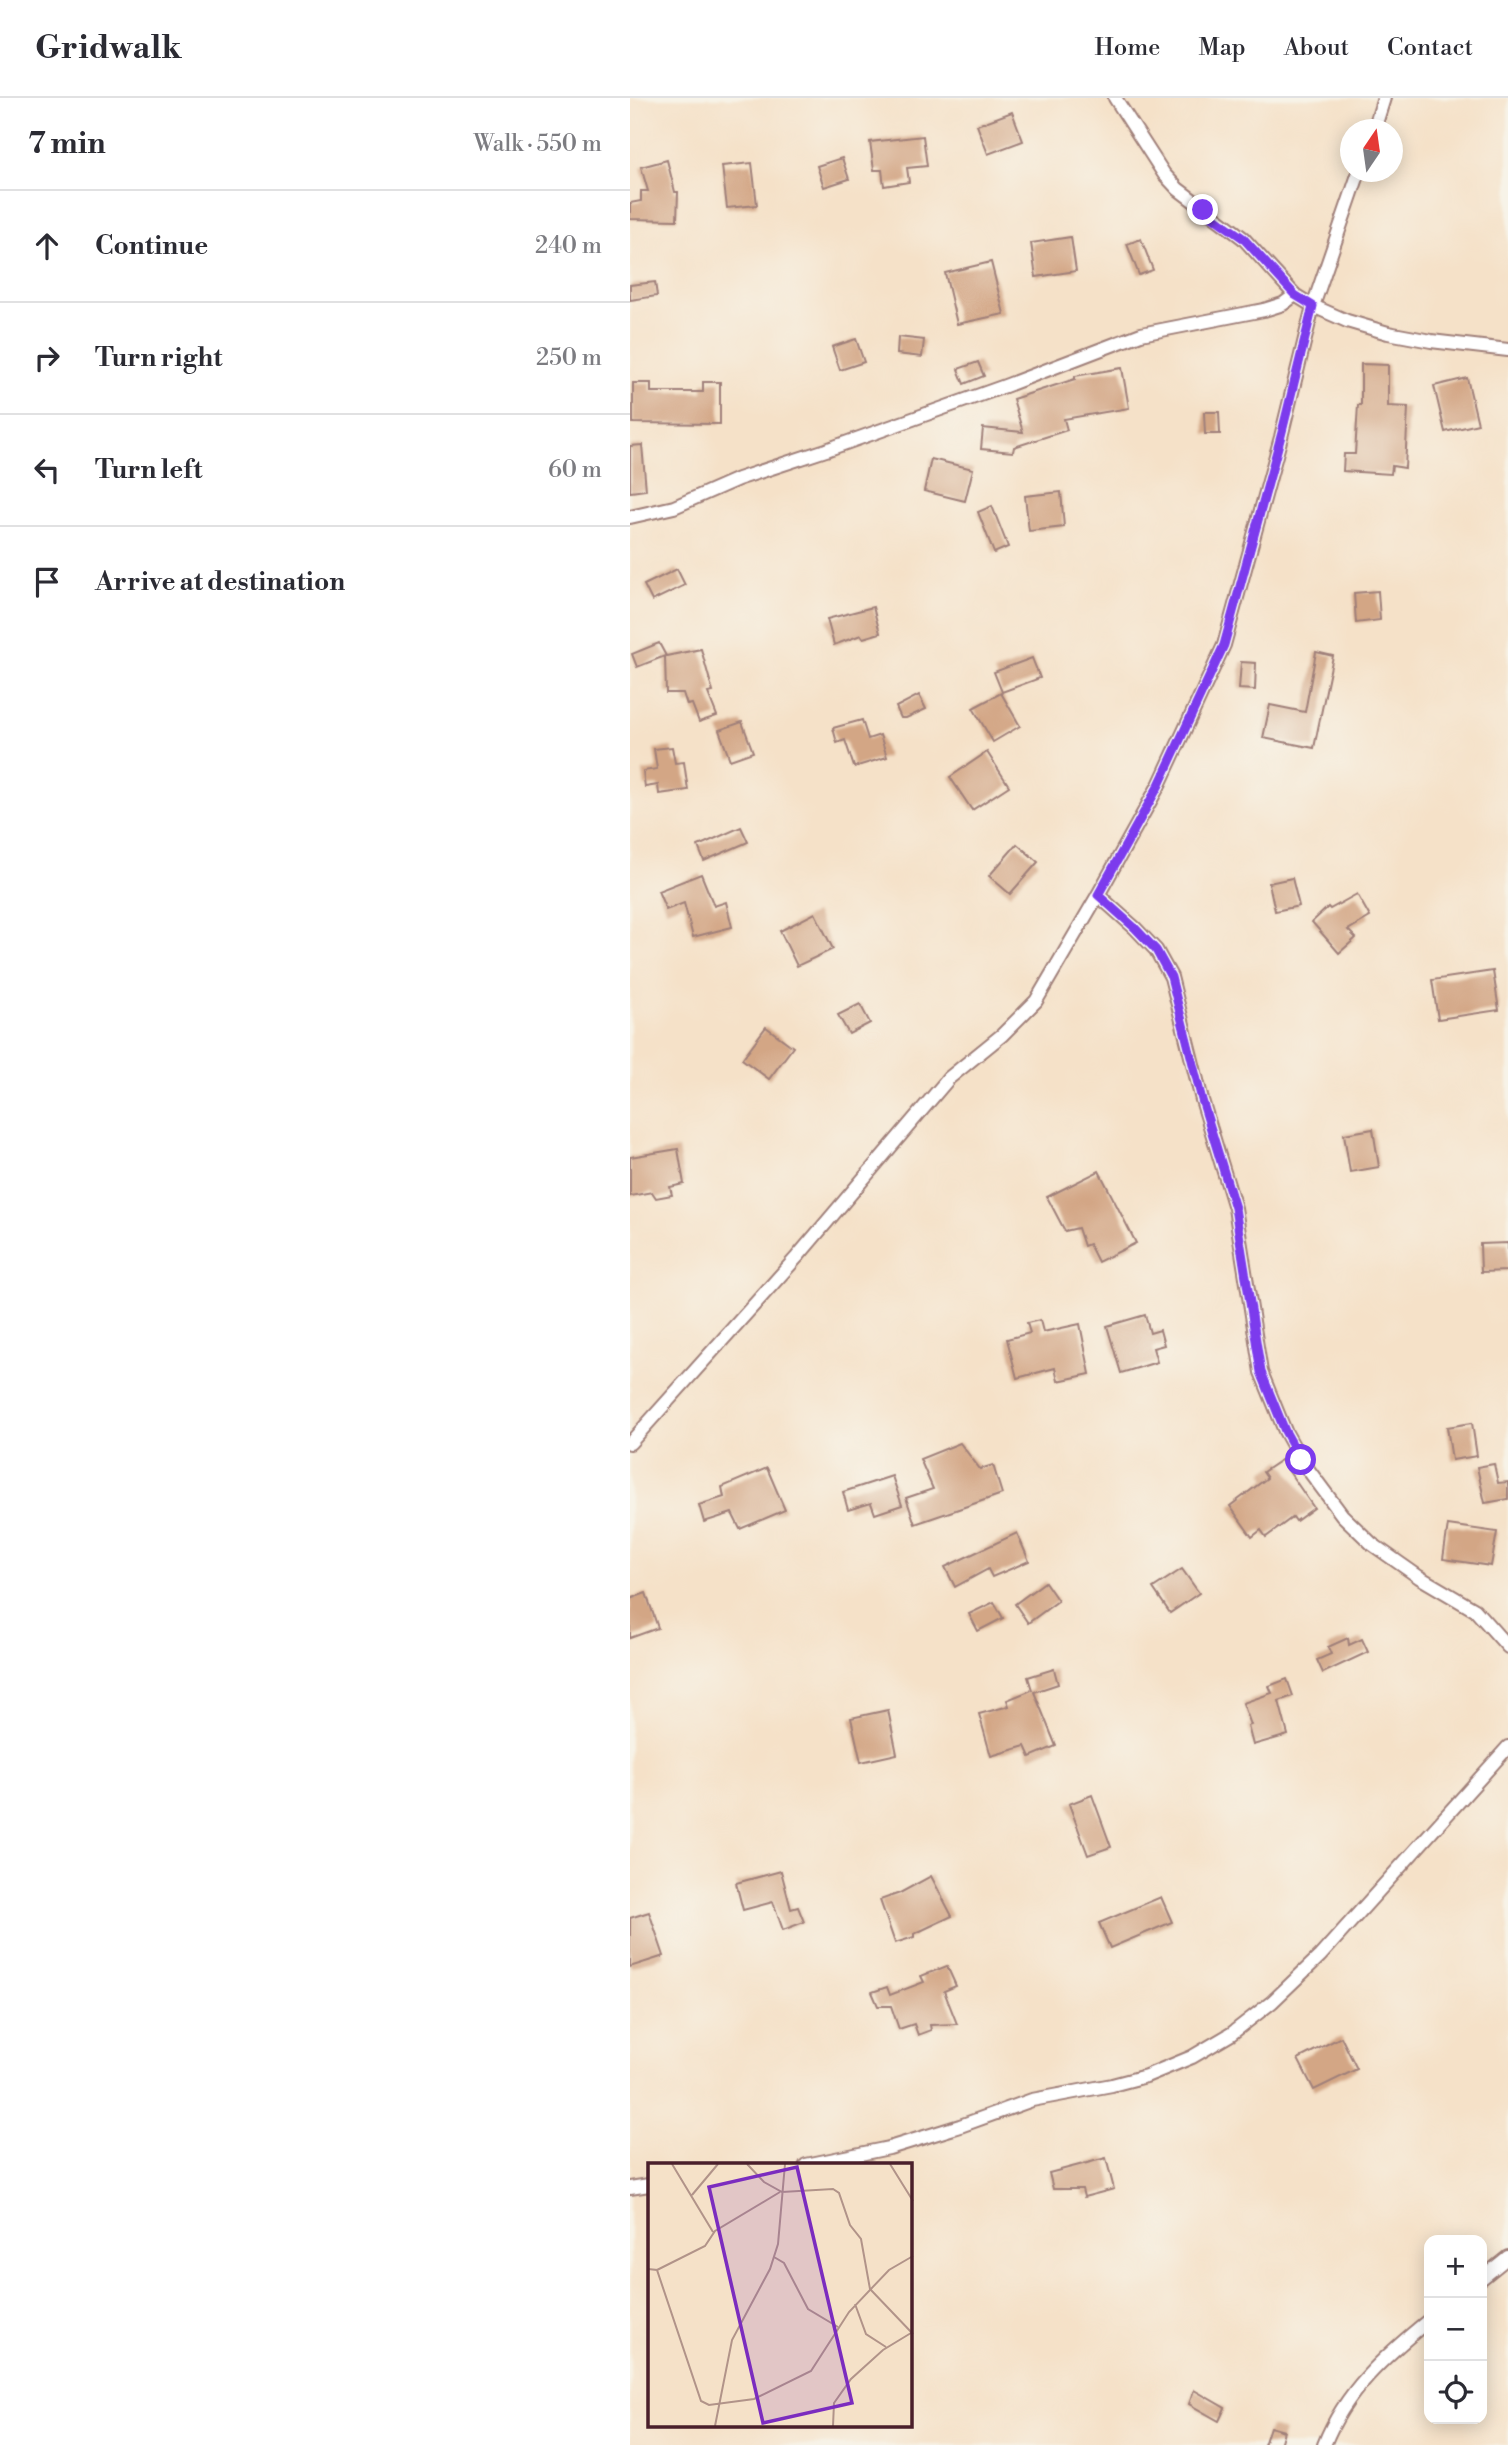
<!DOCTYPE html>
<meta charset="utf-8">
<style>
:root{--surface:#fff;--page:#f2f2f3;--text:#2b2b33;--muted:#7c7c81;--line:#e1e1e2}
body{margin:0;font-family:"Libre Bodoni",serif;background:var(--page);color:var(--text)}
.controls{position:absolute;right:21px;bottom:21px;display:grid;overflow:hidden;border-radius:14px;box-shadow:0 4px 18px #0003}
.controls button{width:63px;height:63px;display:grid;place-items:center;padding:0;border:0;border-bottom:2px solid var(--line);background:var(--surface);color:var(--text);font:35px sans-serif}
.compass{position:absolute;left:710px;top:21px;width:63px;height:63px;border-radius:50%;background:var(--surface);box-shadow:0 4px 18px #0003;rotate:13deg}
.stop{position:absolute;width:21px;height:21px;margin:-16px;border:5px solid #7c3aed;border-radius:50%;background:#fff}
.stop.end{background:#7c3aed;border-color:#fff;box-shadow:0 2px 7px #0008}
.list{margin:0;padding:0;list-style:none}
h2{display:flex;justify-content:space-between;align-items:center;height:91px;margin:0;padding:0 28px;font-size:30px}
h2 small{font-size:23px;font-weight:400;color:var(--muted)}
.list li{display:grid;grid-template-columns:46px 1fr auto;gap:21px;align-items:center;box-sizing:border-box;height:112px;padding:0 28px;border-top:2px solid var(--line)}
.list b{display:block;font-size:26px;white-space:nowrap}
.list em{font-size:23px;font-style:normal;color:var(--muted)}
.icon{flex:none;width:38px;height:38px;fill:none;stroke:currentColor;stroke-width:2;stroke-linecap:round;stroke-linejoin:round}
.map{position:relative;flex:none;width:878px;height:2347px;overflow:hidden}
header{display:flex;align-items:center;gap:42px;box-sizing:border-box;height:98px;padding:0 35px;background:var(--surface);border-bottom:2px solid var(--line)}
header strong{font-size:33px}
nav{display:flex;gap:38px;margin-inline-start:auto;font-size:24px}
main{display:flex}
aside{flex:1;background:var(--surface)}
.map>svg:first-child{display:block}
</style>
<header>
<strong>Gridwalk</strong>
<nav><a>Home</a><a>Map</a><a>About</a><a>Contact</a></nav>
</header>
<main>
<aside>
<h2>7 min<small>Walk · 550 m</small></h2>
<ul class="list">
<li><svg class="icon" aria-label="ahead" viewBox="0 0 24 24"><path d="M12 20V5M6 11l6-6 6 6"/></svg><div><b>Continue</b></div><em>240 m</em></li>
<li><svg class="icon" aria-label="right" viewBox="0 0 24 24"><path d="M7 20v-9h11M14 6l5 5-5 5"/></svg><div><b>Turn right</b></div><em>250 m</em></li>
<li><svg class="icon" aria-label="left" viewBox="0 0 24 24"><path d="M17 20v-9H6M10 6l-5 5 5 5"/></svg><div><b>Turn left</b></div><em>60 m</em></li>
<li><svg class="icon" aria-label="arrive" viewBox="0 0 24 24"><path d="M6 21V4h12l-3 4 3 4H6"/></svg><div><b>Arrive at destination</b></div></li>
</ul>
</aside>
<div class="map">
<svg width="878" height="2347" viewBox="0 0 878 2347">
<rect width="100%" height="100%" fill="#f7f3e8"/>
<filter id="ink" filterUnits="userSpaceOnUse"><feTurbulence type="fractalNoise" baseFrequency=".0143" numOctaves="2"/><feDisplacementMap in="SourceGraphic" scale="14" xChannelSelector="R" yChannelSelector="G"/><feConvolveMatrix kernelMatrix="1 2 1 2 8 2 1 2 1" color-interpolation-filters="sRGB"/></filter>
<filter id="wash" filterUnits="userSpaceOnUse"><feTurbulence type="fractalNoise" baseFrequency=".00686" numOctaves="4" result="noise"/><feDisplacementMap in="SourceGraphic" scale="28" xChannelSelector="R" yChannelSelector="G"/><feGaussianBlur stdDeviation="1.57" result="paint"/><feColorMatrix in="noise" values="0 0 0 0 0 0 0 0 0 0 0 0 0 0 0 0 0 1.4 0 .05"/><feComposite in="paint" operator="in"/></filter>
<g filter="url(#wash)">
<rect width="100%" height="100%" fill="#f5e1c8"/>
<g id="blocks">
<!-- building -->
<g fill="#d3a685">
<polygon points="382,14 393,43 358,56 347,27"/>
<polygon points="293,38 297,68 277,70 279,84 254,88 252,72 244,72 240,44"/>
<polygon points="212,60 219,81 194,89 187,68"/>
<polygon points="37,62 45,94 48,94 47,122 0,121 0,105 11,103 11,93 18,93 11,69"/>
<polygon points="122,65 127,107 97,110 92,68"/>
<polygon points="441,139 446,173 406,179 401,145"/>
<polygon points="511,141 523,172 509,177 497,146"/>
<polygon points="361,164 374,216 327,226 315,175"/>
<polygon points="25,184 27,198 0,202 0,187"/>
<polygon points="268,239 294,242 292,259 267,256"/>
<polygon points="226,241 234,264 210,272 202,249"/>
<polygon points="348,264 354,278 334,286 328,271"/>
<polygon points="731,266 758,267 758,308 778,309 775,370 762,368 761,376 713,373 714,356 725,356 728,307 731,307"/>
<polygon points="492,270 499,310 434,321 437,332 384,349 383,354 351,351 353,330 393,334 383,301 445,281 445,278"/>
<polygon points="837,280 848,326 815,334 804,288"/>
<polygon points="73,284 90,284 90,326 3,325 3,285 21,285 21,294 73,294"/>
<polygon points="574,314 589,314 590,336 575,336"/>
<polygon points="12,347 16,392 0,394 0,348"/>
<polygon points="301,361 343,371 335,403 294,393"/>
<polygon points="431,394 434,429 399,433 395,398"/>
<polygon points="362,408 378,449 364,455 348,414"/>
<polygon points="47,471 55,487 22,503 14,487"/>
<polygon points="748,493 750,522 726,525 724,495"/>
<polygon points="243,509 250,535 233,540 231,537 204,547 197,521"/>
<polygon points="29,545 36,558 71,551 83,594 78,595 87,618 69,624 62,606 57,607 53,595 36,595 35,558 7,569 2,556"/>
<polygon points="686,554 703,558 684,650 633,640 640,607 675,614"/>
<polygon points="402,560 410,580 372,594 364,574"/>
<polygon points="611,564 626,565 625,592 609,591"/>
<polygon points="371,595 390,628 363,644 343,610"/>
<polygon points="289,597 296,611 276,620 271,620 266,609"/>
<polygon points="232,622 238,641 250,637 257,659 224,669 215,642 207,645 203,630"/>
<polygon points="112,624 123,654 100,662 89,632"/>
<polygon points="42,649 45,665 54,664 58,692 29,696 28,687 15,689 13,673 27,671 24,651"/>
<polygon points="357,654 379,688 342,712 320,679"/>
<polygon points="111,729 118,744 74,763 68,748"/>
<polygon points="387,746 408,764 380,796 359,778"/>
<polygon points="71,776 84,808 96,804 102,829 63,839 54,805 36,812 28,793"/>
<polygon points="662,780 669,808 645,813 639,785"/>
<polygon points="727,796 740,819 718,832 726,840 709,855 682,824 698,809 700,811"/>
<polygon points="185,815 203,851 167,868 150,833"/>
<polygon points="863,873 869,912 808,921 802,882"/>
<polygon points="230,906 240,925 219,936 208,917"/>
<polygon points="136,929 163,949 139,981 112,961"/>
<polygon points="743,1031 749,1069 720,1074 714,1036"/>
<polygon points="48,1051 54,1086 40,1089 42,1097 26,1100 22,1094 0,1098 0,1059"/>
<polygon points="469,1073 506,1145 468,1164 459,1146 454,1148 448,1130 435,1133 417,1099"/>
<polygon points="878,1145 878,1173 851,1174 850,1146"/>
<polygon points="515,1217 520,1235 530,1232 534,1247 523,1250 527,1264 491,1275 477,1228"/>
<polygon points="410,1222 413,1234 450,1226 460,1276 428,1283 425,1270 387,1280 377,1241 400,1235 397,1225"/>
<polygon points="842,1325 847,1358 822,1362 817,1329"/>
<polygon points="330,1345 350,1371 363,1367 372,1396 285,1426 276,1400 303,1391 290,1361"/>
<polygon points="651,1362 684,1410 666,1423 663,1419 636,1439 631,1432 622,1439 600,1408 637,1380 633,1374"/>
<polygon points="864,1366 868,1385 878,1384 878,1401 855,1405 847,1369"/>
<polygon points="137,1370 155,1412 110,1431 102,1415 74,1424 69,1407 94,1399 92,1389"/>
<polygon points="262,1378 272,1407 245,1416 241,1405 218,1412 213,1394"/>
<polygon points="818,1427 867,1434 861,1468 813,1461"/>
<polygon points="387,1435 399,1463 362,1479 358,1471 325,1489 315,1469"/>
<polygon points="552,1471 569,1495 540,1515 523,1490"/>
<polygon points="415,1484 428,1503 398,1525 385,1506"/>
<polygon points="16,1495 28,1530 0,1540 0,1501"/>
<polygon points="364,1504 373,1520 348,1533 339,1516"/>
<polygon points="718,1540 719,1547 732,1541 738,1554 693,1575 687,1562 701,1556 698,1549"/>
<polygon points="424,1571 428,1586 404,1594 426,1648 400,1659 395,1648 361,1658 349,1616 379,1608 377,1602 402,1592 398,1579"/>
<polygon points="657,1581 663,1598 649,1603 658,1637 623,1647 618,1628 621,1627 613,1605 642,1595 639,1588"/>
<polygon points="258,1612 267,1656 231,1664 221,1620"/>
<polygon points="462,1697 481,1749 458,1757 439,1706"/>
<polygon points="151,1773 161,1811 168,1809 174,1824 153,1832 143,1804 113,1812 106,1785"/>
<polygon points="301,1778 322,1818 284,1836 284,1839 265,1845 250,1802 270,1795"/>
<polygon points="531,1799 542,1824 480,1850 469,1825"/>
<polygon points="19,1814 34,1858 0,1869 0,1820"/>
<polygon points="317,1868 326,1888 314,1893 327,1926 300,1927 301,1932 288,1937 284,1926 269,1931 261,1908 248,1908 242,1894 257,1889 260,1897 294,1884 291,1878"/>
<polygon points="711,1939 727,1971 684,1992 668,1961"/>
<polygon points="476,2060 484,2091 454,2099 452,2091 423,2091 419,2075"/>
<polygon points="564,2292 595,2310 589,2323 559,2306"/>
<polygon points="640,2329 654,2333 650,2347 634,2347"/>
</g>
</g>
</g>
<g filter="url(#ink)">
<use href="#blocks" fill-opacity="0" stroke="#a0807a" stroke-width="2"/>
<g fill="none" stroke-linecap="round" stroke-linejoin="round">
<defs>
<g id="street">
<polyline points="485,0 534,76 548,91 613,140 665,197 683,208 717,223 758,235 801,243 878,252"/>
<polyline points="744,32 754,0"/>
<polyline points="0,419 44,409 108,381 196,352 375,288 511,236 634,212 653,206 665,197"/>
<polyline points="468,797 505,830 526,852 541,879 572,1002 605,1110 631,1274 655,1333 671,1362 712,1417 742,1446 789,1479 845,1512 878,1549"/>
<polyline points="0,1345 167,1159 319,980 372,937 406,903 468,797 529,687 594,547 651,339 683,208 729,74"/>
<polyline points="176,2067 259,2050 330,2028 402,2002 482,1987 516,1978 562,1959 601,1936 642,1904 690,1858 878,1649"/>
<polyline points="0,2090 19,2087"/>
<polyline points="852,2180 878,2159"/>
<path d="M694,2347c21,-54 62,-90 105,-125"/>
</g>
</defs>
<!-- street casing -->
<use href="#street" stroke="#a0807a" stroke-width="16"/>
<!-- street -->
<use href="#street" stroke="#fff" stroke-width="12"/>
</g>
</g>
<g fill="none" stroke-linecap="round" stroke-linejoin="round" filter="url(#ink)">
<!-- route -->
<polyline stroke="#7c3aed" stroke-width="9" points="573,112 613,140 665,197 683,208 651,338 594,547 529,687 468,797 505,830 526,852 541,879 572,1002 605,1110 631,1274 655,1333 671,1362"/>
</g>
<!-- overview -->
<g transform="translate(18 2065)">
<rect width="264" height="264" fill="#f5e1c8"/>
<path fill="none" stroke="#b19389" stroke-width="2" d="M24,1l41,68M99,1l17,18 18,10 51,-3 6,4 11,32 11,14 9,50 43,45M242,1l23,37M44,32l26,-31M126,94l10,6 24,46 30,18M0,106l9,1 44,131 8,4 45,-6 57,-28 38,-59 40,-42 24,-14M9,107l48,-24 10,-15 65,-39M207,141l11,30 20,13M67,263l17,-86 38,-71 8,-25 7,-80M185,263l1,-23 17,-24 32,-29 28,-17"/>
<path fill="#7b2cbf" fill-opacity="0.15" stroke="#7b2cbf" stroke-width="3.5" d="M149,4l55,236 -89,20 -54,-236z"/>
<rect width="264" height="264" fill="none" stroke="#4a1f2b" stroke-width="3.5"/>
</g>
</svg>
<div class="controls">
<button>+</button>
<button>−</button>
<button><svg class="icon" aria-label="locate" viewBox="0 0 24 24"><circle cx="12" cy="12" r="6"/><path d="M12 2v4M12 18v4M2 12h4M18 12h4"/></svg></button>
</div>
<svg class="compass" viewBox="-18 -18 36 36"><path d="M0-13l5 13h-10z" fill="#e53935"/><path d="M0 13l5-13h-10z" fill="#7c7c81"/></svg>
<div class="stop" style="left:671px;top:1362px"></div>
<div class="stop end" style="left:573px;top:112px"></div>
</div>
</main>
